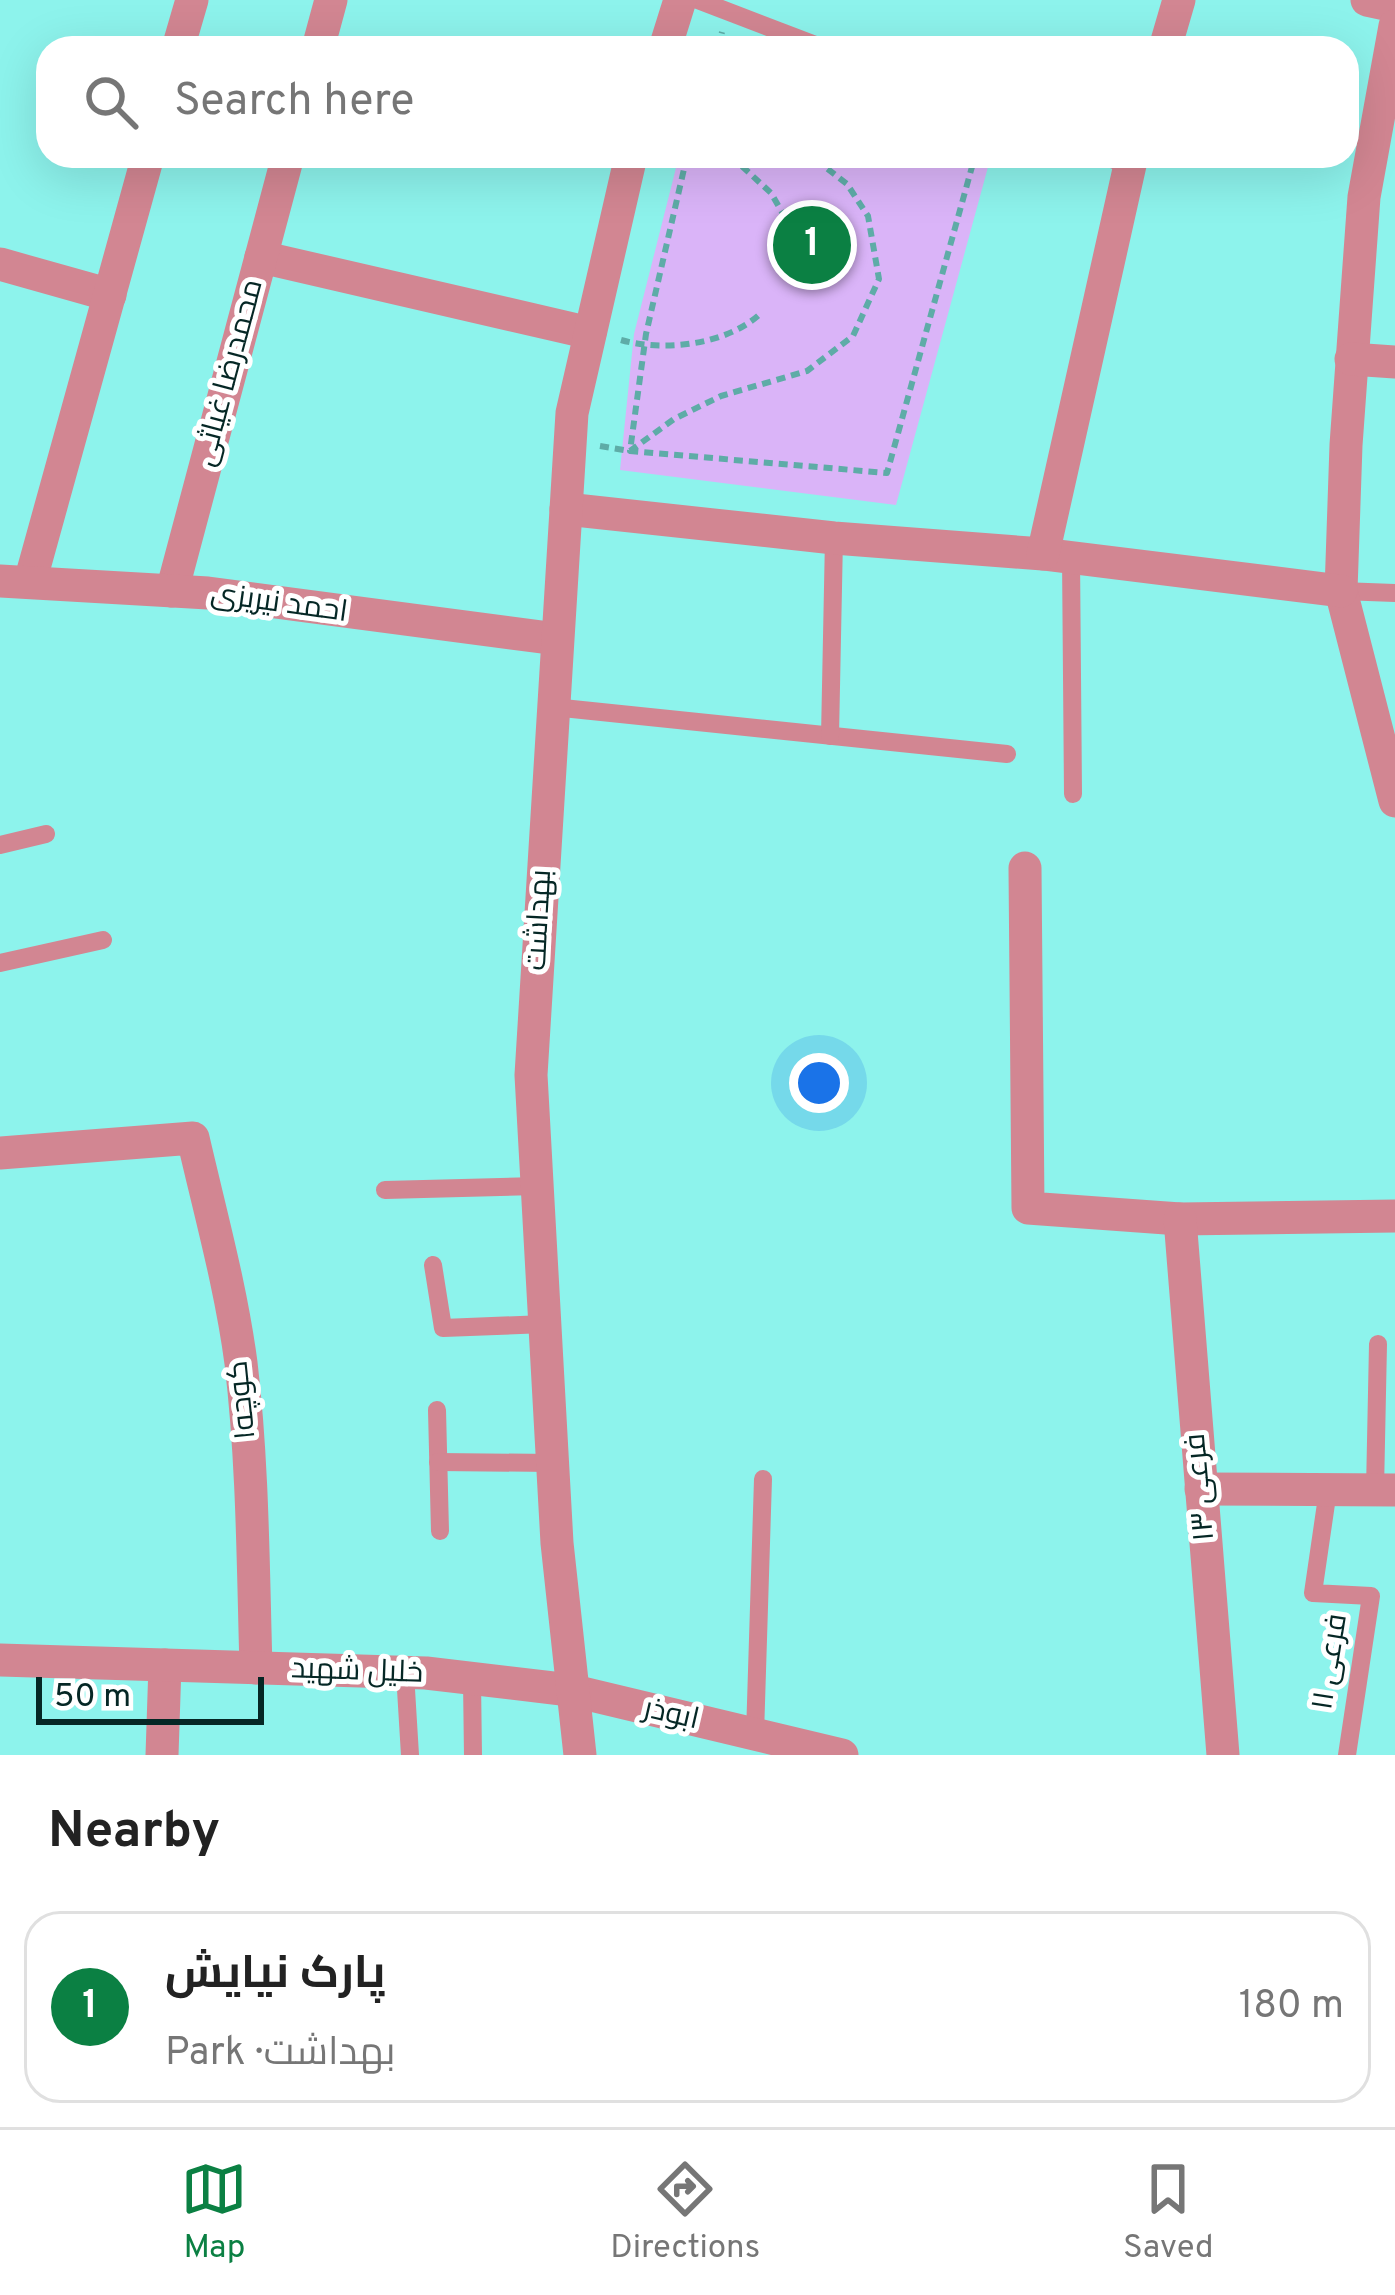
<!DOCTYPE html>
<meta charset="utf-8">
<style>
:root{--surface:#fff;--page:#f6f6f6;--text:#222;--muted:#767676;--line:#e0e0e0;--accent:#0b8043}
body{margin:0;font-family:Overpass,Cairo,sans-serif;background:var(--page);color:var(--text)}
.scale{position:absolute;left:36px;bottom:30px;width:228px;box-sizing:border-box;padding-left:12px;border:6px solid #052725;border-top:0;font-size:33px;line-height:42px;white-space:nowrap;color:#052725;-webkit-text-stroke:9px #fff;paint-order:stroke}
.you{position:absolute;left:819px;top:1083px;width:42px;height:42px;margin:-30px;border:9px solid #fff;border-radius:50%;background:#1a73e8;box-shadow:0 0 0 18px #1a73e833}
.badge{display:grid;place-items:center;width:78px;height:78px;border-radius:50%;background:var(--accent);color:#fff;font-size:39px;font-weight:700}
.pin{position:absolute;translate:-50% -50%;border:6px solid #fff;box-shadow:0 3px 12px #0006}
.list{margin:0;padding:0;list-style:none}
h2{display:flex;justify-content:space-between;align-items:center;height:156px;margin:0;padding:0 48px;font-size:51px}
h2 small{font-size:39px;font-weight:400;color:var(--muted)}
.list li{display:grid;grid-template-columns:78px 1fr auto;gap:36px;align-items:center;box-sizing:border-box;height:192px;margin:0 24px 24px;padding:0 24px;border:3px solid var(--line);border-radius:36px}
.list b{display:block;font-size:45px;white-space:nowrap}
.list p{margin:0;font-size:39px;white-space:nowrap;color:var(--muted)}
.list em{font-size:39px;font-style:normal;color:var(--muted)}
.icon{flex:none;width:66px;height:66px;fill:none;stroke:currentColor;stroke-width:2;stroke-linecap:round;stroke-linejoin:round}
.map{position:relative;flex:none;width:1395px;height:1755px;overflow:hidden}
.search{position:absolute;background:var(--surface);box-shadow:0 12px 48px #0002;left:36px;right:36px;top:36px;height:132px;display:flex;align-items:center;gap:30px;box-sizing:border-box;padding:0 42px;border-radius:36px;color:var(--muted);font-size:45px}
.sheet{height:372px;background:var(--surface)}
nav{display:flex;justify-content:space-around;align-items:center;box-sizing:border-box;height:168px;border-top:3px solid var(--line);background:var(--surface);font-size:33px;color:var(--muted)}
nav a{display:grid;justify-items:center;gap:6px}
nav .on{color:var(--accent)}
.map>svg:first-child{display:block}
</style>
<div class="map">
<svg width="1395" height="1755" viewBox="0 0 1395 1755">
<rect width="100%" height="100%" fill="#8df3ec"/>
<!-- green -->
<polygon fill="#dab4f8" points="679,156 991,156 896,505 620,470 634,334"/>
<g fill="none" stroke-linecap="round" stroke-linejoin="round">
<!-- path -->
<g stroke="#5eaca7" stroke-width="6" stroke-dasharray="9 6" stroke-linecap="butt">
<polyline points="718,48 722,32"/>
<polyline points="687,156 646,334 630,451 887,473 975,156"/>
<polyline points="731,156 771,193 786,219"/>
<path d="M621,340c42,12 104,5 138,-25"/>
<polyline points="600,446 630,451 674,419 721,396 807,371 853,336 879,279 868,216 847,184 811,156"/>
</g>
<!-- service -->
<g stroke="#d28692" stroke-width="18">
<polyline points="698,0 823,48"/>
<polyline points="1104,156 1129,166"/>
<polyline points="1071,557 1073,794"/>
<polyline points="1341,591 1395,593"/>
<polyline points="553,707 1007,754"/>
<polyline points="830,736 834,538"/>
<polyline points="0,845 46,834"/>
<polyline points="0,963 103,940"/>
<polyline points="385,1190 537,1186"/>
<polyline points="433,1265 443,1328 545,1324"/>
<polyline points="437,1410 440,1531"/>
<polyline points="438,1462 553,1463"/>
<polyline points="1328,1490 1313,1593 1371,1596 1347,1755"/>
<polyline points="1375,1490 1378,1344"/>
<polyline points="405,1673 410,1755"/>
<polyline points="472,1681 473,1755"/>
<polyline points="755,1735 763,1479"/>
</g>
<!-- minor -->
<g stroke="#d28692" stroke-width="33">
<polyline points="1367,0 1395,6"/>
<polyline points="1395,26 1364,197 1346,445 1341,591 1395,801"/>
<polyline points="178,48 192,0"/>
<polyline points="318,48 331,0"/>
<polyline points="1165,48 1179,0"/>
<polyline points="261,257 590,333"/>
<polyline points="0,264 110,295"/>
<polyline points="1351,359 1395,362"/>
<polyline points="566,509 834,538 1043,554 1341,591"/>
<polyline points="1043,554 1132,156"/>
<polyline points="30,582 148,156"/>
<polyline points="172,591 288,156"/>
<polyline points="1025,868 1028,1208 1180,1219 1395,1216"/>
<path d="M0,1153l193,-15c17,74 38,149 48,225 12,101 12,203 15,305"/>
<polyline points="1180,1219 1223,1755"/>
<polyline points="1201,1489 1395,1490"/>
<polyline points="162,1755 165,1665"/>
</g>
<!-- tertiary -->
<g stroke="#d28692" stroke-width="33">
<polyline points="665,48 680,0"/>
<polyline points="0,581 208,593 557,639"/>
<polyline points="0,1660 426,1673 570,1690 842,1755"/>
<polyline points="580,1755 557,1543 531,1075 572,413 631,156"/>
</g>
</g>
<g text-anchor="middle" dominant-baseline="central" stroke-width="10" stroke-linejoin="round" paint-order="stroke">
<!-- street labels -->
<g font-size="30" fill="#052725" stroke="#fff">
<text transform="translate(230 373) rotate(-75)">محمدرضا غیاثی</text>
<text transform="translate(279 604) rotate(8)">احمد نیریزی</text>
<text transform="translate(540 920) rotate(-87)">بهداشت</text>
<text transform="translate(243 1400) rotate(-96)">کوچه۱</text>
<text transform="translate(1201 1487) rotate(-95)">فرعی ۱۳</text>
<text transform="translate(1331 1662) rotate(-81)">فرعی ۱۱</text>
<text transform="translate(357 1672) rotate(2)">خلیل شهید</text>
<text transform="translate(671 1715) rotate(13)">ابوذر</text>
</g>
</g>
</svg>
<div class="scale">50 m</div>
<div class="you"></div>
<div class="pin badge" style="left:812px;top:245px">1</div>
<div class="search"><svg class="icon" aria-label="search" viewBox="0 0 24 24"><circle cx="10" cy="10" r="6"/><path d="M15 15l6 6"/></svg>Search here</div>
</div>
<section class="sheet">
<h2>Nearby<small></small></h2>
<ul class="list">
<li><span class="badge">1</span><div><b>پارک نیایش</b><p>Park · بهداشت</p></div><em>180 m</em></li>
</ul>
</section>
<nav>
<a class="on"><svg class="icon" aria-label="map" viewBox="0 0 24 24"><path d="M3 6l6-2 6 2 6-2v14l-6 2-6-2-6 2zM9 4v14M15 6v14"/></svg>Map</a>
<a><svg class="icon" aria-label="directions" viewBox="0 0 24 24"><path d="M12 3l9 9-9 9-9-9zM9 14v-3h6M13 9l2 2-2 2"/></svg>Directions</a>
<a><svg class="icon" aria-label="saved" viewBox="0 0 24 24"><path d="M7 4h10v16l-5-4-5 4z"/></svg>Saved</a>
</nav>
